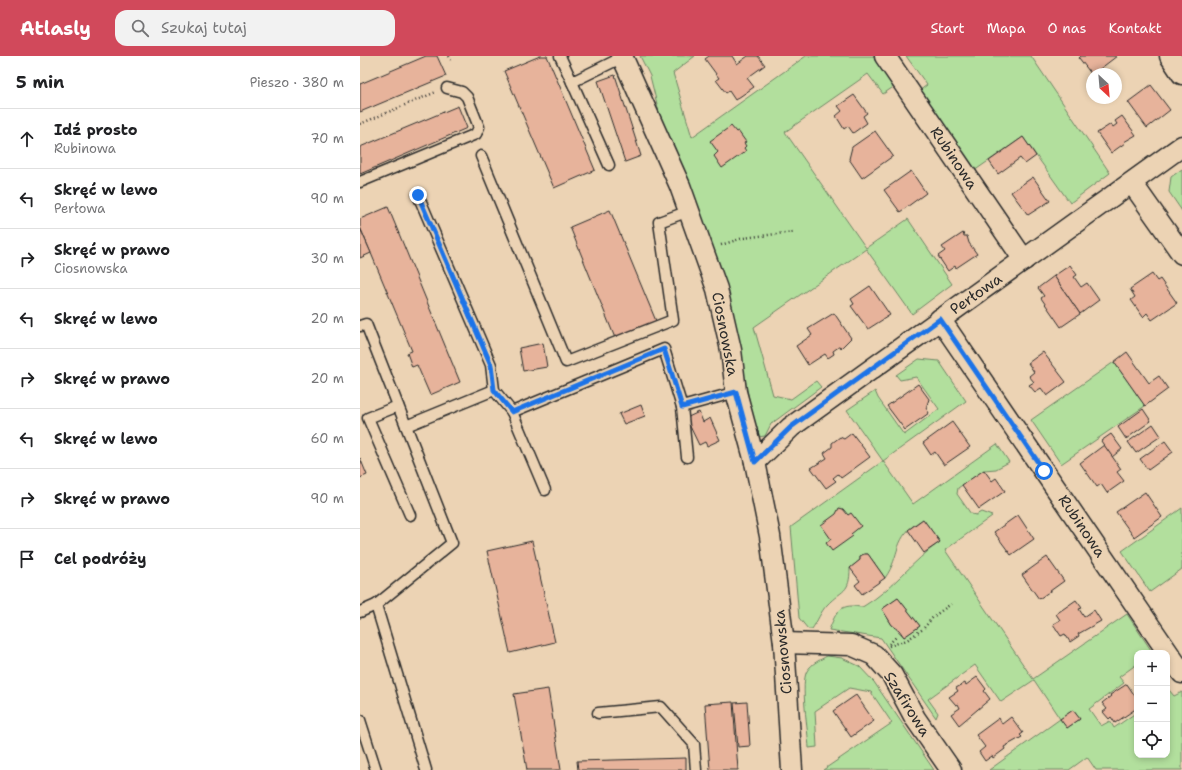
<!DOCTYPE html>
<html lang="pl">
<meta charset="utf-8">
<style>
:root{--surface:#fff;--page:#f2f2f2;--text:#202124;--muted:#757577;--line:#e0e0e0;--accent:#d1495b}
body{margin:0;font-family:"Shantell Sans",sans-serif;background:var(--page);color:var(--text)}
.controls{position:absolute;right:12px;bottom:12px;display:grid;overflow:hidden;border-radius:8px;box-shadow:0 2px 6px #0003}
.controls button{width:36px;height:36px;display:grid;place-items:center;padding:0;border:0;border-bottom:1px solid var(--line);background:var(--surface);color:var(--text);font:20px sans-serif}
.compass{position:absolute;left:726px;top:12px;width:36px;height:36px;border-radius:50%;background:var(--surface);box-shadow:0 2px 6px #0003;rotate:154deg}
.stop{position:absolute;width:12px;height:12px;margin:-9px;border:3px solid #1a73e8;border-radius:50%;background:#fff}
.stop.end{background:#1a73e8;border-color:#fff;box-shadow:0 1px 4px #0008}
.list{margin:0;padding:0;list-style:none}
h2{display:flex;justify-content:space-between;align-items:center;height:52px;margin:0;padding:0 16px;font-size:17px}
h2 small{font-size:13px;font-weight:400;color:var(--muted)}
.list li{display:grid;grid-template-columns:26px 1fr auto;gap:12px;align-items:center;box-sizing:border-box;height:60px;padding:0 16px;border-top:1px solid var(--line)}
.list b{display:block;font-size:15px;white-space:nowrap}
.list p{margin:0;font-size:13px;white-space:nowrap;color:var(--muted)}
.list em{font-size:13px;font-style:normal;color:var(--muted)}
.icon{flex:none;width:22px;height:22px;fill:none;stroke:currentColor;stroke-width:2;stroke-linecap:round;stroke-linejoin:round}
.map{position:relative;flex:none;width:822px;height:714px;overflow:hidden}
header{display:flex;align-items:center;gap:24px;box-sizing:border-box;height:56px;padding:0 20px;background:var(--accent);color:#fff}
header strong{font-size:19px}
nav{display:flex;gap:22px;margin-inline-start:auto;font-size:14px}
.search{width:280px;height:36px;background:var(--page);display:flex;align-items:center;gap:10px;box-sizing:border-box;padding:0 14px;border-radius:12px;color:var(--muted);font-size:15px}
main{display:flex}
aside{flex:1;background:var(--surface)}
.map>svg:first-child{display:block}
</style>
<header>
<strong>Atlasly</strong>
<div class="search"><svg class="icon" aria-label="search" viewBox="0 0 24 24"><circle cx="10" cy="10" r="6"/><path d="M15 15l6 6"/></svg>Szukaj tutaj</div>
<nav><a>Start</a><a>Mapa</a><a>O nas</a><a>Kontakt</a></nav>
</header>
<main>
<aside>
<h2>5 min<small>Pieszo · 380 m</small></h2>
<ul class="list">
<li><svg class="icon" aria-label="ahead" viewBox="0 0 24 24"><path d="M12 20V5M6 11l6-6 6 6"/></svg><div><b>Idź prosto</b><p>Rubinowa</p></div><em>70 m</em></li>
<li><svg class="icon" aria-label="left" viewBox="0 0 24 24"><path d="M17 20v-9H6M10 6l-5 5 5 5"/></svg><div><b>Skręć w lewo</b><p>Perłowa</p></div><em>90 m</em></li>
<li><svg class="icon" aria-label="right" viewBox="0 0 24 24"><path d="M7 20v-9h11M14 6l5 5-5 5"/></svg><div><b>Skręć w prawo</b><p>Ciosnowska</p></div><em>30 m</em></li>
<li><svg class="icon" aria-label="left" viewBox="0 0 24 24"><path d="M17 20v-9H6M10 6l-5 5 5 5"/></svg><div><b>Skręć w lewo</b></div><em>20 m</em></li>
<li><svg class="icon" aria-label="right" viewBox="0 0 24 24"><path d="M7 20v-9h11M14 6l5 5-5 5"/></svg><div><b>Skręć w prawo</b></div><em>20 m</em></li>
<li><svg class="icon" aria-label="left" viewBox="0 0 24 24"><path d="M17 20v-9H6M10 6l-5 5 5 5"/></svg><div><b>Skręć w lewo</b></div><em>60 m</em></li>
<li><svg class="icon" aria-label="right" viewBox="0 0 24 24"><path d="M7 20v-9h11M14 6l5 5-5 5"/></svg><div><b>Skręć w prawo</b></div><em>90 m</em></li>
<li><svg class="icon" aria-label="arrive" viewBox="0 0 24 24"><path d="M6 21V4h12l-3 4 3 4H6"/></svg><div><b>Cel podróży</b></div></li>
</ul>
</aside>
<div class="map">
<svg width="822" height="714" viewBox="0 0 822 714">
<rect width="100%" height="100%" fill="#ecd3b4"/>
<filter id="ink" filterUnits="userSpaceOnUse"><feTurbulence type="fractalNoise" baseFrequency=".025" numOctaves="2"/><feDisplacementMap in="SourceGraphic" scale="8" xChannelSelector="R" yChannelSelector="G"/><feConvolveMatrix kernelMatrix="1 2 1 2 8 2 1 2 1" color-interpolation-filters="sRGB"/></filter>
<g filter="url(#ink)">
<!-- green -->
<g fill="#b2df9d" stroke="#6e8564" fill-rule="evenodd">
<polygon points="280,0 335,0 313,17 332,81 446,0 514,0 535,30 523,38 508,18 425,76 506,192 548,163 592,228 552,258 506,193 394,271 413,339 431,343 456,325 461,331 411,368 405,380 398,381 393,365 375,269 353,192 329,126 300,60 290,20"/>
<polygon points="546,0 671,0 750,117 710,147 663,81 614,115 559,35 567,29"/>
<polygon points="822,113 822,155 809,136 811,121"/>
<path d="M559,303l20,2 27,40 -83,60 30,43 84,-60 12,18 -13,7 -12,1 -26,18 -1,6 14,20 5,1 5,-3 11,4 -47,34 88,129 94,-65 26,39h-16v11l-18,13 5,6 -35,26 12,17 9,-5 4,7 23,-16v43h30v-64l2,-1 5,6 8,-4v78h-86l-9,-13 -18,13h-80l71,-51 -26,-39 -33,22 -26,-37 -47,34 10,14 -2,5 -55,-80 -52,-8c5,-12 8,-24 23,-24 4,0 9,2 12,0 30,-18 48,-45 76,-64l-17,-23c-32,19 -21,35 -38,59l-17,-24h-4l-4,2v4l-10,8c0,26 -8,21 -23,37 -6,6 -10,17 -15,24h-4l-9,-11 -8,-91 92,-66 -36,-51 28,-19 3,7 26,37 35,-26 -23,-32 -16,3 -4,-5zM538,542l22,28 -16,11 -12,-12 -10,-16zM713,654l7,9 -13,9 -7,-9z"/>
<polygon points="754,306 785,350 701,408 671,364"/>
<polygon points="822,452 822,513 790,536 762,495"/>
<path d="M467,600l15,2 17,8 15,16 60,88h-111l69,-47 -21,-31 -22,-4 -34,23 2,36 -8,1c-1,-17 -9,-65 -2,-77 5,-8 13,-11 20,-15z"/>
</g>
<!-- building -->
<g fill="#e7b39b" stroke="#2b2b2b">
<polygon points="66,0 77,0 86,20 0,56 0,28"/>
<polygon points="180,0 187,0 235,114 194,132 144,15"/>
<polygon points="349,0 372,0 377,8 388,0 398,0 405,9 387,22 394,31 375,44 369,35 366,37 356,24 359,22 345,3"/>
<polygon points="721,0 757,0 732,19 719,2"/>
<polygon points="255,19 281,100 265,106 238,25"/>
<polygon points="791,29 810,54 787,72 768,46"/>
<polygon points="494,39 507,57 503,60 507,67 493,77 488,70 484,73 476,60 482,55 478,50"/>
<polygon points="98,50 107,72 0,118 0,91"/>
<polygon points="762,60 776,79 764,86 765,87 751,97 737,77 751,68 753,71 757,68 755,65"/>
<polygon points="371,70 376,76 378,75 386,86 384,87 386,90 384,92 386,95 362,112 354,100 358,96 350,85"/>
<polygon points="515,75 533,100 502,122 489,103 492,91"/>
<polygon points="663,81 676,100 665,108 660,102 638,118 629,105"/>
<polygon points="551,115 566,137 540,156 524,134"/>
<polygon points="673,121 690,145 668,159 651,136"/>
<polygon points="28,151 100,326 70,339 57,309 52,311 47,297 52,295 0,171 0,163"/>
<polygon points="250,154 296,265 255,282 210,171"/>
<polygon points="0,172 11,197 0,202"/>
<polygon points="603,177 604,180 607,180 609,187 617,198 596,212 595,210 588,215 578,200 585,195 582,191"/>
<polygon points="710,209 717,219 714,221 721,231 727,227 739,244 720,258 694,220"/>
<polygon points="792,218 797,225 800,223 817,247 792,264 787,257 783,261 771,244 775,241 770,233"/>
<polygon points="694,220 720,258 701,271 681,242 684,240 678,232"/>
<polygon points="510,230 530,259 508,273 491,250 494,248 491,243"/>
<polygon points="474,257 491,282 481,292 480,290 473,295 474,298 468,302 465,298 448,309 436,290 452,279 448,273"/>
<polygon points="183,287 187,311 163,315 159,292"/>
<polygon points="683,296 706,326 687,340 681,332 675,336 669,329 674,326 669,320 674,316 668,307"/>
<polygon points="767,296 789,327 799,320 808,333 785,350 754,306"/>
<polygon points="558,328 569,343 566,352 569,357 545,374 527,350"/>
<polygon points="281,349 285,360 264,368 259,358"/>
<polygon points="783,353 791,365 766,383 758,371"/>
<polygon points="339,356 343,366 350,362 360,384 347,390 345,386 339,389 326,362"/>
<polygon points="592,366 610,391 584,409 575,396 571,399 563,387"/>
<polygon points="793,368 801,380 776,397 768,386"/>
<polygon points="492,377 510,401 481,422 478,418 473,422 476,425 466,432 451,412 467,402 464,397 472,391 472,387 480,381 484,383"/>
<polygon points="751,378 762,393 752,401 741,385"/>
<polygon points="805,385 813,396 788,414 780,403"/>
<polygon points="744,389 761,413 757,416 764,425 747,437 741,428 737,431 720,407"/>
<polygon points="0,402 7,419 0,422"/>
<polygon points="624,414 632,425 636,422 645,435 619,453 602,429"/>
<polygon points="785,436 802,461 774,481 756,456"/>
<polygon points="479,452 483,453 488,459 491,457 501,470 491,478 493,480 472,495 466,487 471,483 461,469 476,458"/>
<polygon points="658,459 674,483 651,499 634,476"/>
<polygon points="563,463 580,486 564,497 548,474"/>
<polygon points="172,485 195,586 150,597 127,495"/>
<polygon points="504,498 508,498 525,522 502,538 495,529 500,525 490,512 500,504 500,500"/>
<polygon points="687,501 704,525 679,543 662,519"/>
<polygon points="538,542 560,570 544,581 539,574 532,569 522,553"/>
<polygon points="716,544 722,552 719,553 724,561 734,554 741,565 718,578 719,580 710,586 705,578 701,580 693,568 700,564 696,558"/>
<polygon points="617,621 626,633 624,635 630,643 599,669 591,658 600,652 598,648 596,649 589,641 598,635 596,632 605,627 606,629"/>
<polygon points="767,628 775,640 777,639 777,652 755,667 751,661 749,663 743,656 747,653 742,647 751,640 750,639"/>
<polygon points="188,633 201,714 167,714 154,638"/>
<polygon points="496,639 514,665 491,681 473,655"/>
<polygon points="373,646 378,714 350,714 345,648"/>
<polygon points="387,646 390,690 378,691 374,647"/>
<polygon points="713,654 720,663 707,672 700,663"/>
<polygon points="651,661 663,677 660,679 662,681 644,691 645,693 633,702 632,700 625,705 619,696 625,691 616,679 639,662 642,668"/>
<polygon points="326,702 326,714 218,714 217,705"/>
</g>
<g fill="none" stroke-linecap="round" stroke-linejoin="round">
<defs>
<g id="service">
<polyline points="200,0 212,26 263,1"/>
<polyline points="212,26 249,109"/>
<polyline points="121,100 206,306 313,264 299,166 329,155"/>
<polyline points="0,126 116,78 119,71 107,41 102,36 87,32"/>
<polyline points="58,139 131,309 134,334 152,356"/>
<polyline points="0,270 6,268 92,487 16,549 0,556"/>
<polyline points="38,350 8,362 50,459"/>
<polyline points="46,370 134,334"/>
<polyline points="327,401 322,351 376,336"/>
<polyline points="185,434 152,356 304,293 322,351"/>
<polyline points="16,549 66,714"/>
<polyline points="238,657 301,651 334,688 336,714"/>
<polyline points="0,664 16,714"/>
</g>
<g id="minor">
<polyline points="262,0 320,130 357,233 371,294 376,336 395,406 410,480 424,587 432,714"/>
<polyline points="525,0 664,204"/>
<polyline points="810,0 822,18"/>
<polyline points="772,127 822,198"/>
<polyline points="580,263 822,617"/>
<polyline points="395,406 431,371 822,90"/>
<polyline points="424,587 491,589 514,599 532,619 555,662 591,714"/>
</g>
</defs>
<!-- service casing -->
<use href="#service" stroke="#2b2b2b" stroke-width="13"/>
<!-- minor casing -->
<use href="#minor" stroke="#2b2b2b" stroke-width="23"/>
<!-- path -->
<g stroke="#2b2b2b" stroke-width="2.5" stroke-dasharray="1 3" stroke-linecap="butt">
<polyline points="89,0 91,4"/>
<polyline points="0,68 76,36"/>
<polyline points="361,189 383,182 433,176"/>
<polyline points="529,588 537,580"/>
<polyline points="529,590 547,584 563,573 574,560 591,548"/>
</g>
<!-- service -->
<use href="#service" stroke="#ecd3b4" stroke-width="10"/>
<!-- minor -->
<use href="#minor" stroke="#ecd3b4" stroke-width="20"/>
</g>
</g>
<g fill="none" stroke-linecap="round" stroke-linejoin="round" filter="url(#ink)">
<!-- route -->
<polyline stroke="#1a73e8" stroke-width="5" points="58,139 131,309 134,334 152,356 304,293 322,351 376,336 395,406 431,371 580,263 684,415"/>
</g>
<g text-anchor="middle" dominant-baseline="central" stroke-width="3" stroke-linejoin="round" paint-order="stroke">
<!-- street labels -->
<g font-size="15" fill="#2b2b2b" stroke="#ecd3b4">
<text transform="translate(594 102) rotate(56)">Rubinowa</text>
<text transform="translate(616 238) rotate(-35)">Perłowa</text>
<text transform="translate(365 278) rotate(79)">Ciosnowska</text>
<text transform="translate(722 470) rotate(56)">Rubinowa</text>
<text transform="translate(423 596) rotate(-95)">Ciosnowska</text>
<text transform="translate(547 648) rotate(58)">Szafirowa</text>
</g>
</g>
</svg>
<div class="controls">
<button>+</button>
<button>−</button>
<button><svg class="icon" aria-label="locate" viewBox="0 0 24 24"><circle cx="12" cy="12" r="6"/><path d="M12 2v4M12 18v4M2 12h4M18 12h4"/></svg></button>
</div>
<svg class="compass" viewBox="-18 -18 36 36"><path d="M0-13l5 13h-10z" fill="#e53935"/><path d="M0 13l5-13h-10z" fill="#757577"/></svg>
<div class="stop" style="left:684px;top:415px"></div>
<div class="stop end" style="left:58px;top:139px"></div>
</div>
</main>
